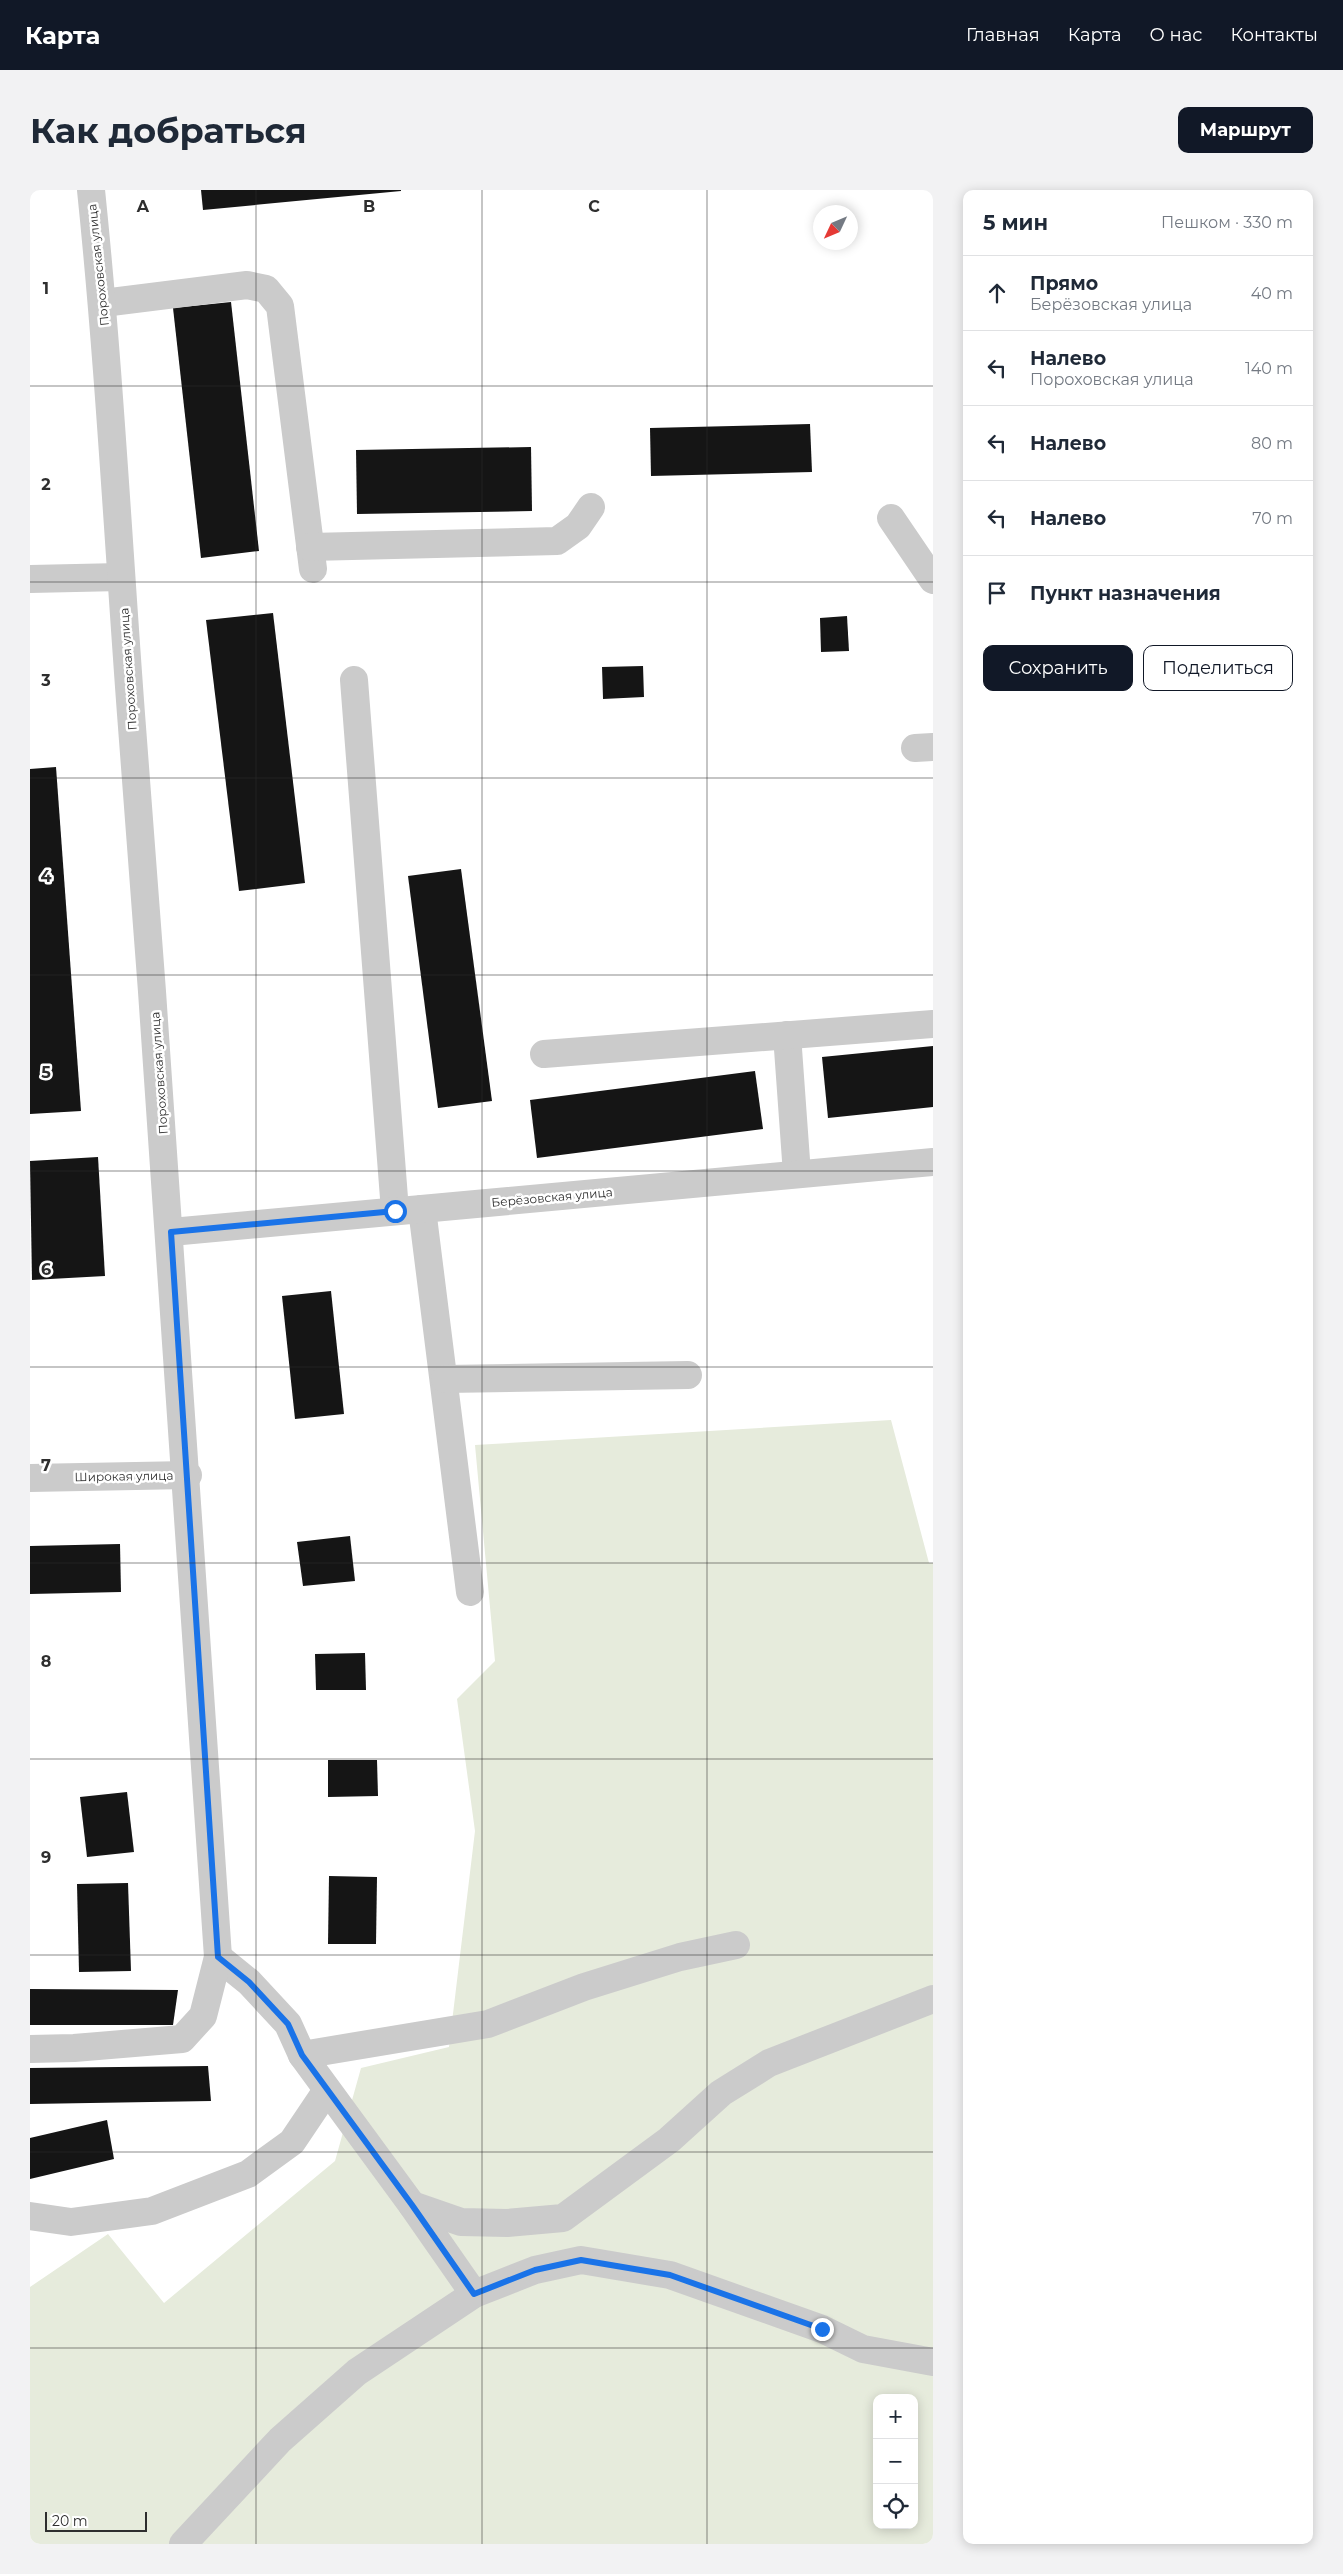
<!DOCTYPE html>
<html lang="ru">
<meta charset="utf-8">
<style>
:root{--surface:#fff;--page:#f2f2f3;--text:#1f2937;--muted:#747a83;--line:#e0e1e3;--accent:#111827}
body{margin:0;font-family:Montserrat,sans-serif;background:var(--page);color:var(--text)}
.controls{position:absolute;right:15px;bottom:15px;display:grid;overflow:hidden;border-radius:10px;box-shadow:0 2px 12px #0003}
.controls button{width:45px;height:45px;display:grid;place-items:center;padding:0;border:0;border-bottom:1px solid var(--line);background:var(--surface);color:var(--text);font:25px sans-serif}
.compass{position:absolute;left:783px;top:15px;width:45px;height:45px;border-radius:50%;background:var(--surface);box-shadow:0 2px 12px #0003;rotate:226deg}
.scale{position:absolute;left:15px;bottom:12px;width:102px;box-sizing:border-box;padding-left:5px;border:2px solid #2e2e2e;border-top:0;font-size:14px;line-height:18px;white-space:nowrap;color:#2e2e2e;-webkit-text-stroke:4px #fff;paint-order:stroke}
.stop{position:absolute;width:15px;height:15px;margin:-11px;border:4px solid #1a73e8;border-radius:50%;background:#fff}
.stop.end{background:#1a73e8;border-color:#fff;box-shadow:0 1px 5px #0008}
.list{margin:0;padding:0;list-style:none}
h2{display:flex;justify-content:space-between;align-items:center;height:65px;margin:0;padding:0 20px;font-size:21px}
h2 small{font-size:16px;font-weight:400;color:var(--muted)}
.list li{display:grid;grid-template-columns:32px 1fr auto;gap:15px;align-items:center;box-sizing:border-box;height:75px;padding:0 20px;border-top:1px solid var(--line)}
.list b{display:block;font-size:19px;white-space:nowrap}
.list p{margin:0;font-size:16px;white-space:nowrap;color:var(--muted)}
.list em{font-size:16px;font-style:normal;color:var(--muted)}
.actions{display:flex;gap:10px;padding:15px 20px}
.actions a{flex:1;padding:11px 0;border:1px solid var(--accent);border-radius:10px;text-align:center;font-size:18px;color:var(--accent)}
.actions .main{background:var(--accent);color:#fff}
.icon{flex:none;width:28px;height:28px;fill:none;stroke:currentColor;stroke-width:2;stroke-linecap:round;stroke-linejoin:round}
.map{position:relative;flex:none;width:903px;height:2354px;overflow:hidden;border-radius:10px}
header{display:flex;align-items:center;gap:30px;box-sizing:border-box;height:70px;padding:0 25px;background:var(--accent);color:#fff}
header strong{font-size:24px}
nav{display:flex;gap:28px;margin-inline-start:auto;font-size:18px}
.intro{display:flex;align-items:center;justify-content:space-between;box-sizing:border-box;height:120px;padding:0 30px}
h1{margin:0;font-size:35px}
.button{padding:12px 22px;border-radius:10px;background:var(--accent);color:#fff;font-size:18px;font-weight:700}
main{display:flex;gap:30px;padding:0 30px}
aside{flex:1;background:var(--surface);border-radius:10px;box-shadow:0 2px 12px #0003}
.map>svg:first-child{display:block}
</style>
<header>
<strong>Карта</strong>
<nav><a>Главная</a><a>Карта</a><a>О нас</a><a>Контакты</a></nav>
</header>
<div class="intro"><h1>Как добраться</h1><a class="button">Маршрут</a></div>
<main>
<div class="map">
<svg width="903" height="2354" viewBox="0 0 903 2354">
<rect width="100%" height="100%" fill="#fff"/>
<!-- green -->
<path fill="#e6ebdc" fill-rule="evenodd" d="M861,1230l38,143h4v981h-903v-257l78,-53 56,69 171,-142 26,-93 88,-21 26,-216 -18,-132 38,-38 -20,-216zM847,2208h37v127h-37z"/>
<!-- building -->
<g fill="#151515">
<polygon points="171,0 371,0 371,1 173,20"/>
<polygon points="201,112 229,361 171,368 143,118"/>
<polygon points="780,234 782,282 621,286 620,238"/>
<polygon points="501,257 502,321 327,324 326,260"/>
<polygon points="243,423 275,693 209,701 176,430"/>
<polygon points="817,426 819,461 791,462 790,428"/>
<polygon points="613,476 614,507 573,509 572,477"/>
<polygon points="26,577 51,921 0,924 0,579"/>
<polygon points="431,679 462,911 408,918 378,686"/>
<polygon points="903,856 903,917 798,928 792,867"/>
<polygon points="725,881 733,939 507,968 500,910"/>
<polygon points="68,967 75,1086 2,1090 0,971"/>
<polygon points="301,1101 314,1224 265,1229 252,1106"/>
<polygon points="320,1346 325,1391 273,1396 267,1352"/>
<polygon points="90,1354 91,1402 0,1404 0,1356"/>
<polygon points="335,1463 336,1500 286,1500 285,1464"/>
<polygon points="298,1570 347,1570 348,1606 298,1607"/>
<polygon points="97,1602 104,1662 57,1667 50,1607"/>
<polygon points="299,1686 347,1687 346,1754 298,1754"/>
<polygon points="98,1693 101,1781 49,1782 47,1694"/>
<polygon points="0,1799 148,1800 143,1835 0,1835"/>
<polygon points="178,1876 181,1911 0,1914 0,1878"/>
<polygon points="77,1930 84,1969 0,1989 0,1948"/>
</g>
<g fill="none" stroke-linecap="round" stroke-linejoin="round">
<!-- minor -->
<g stroke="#cbcbcb" stroke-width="28">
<polyline points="73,113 217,95 236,99 250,116 283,379"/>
<polyline points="861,328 903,390"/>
<polyline points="280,357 527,351 548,336 561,317"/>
<polyline points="0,389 91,387"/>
<polyline points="324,490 365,1021"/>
<polyline points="885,558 903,557"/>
<polyline points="757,845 767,984"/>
<polyline points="514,864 903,834"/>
<polyline points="392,1019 440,1402"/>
<polyline points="141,1042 903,972"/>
<polyline points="415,1189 658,1185"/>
<polyline points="0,1288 158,1285"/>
<polyline points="188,1767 219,1792 258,1834 272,1865 382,2015 444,2104"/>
<path d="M0,1859l44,-1 108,-9 21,-23 15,-59c-26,-415 -55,-829 -87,-1243 -13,-175 -22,-350 -40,-524"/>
<polyline points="272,1865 458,1834 554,1797 650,1767 706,1755"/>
<polyline points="382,2015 431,2032 477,2033 533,2028 639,1950 691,1903 739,1873 903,1809"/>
<polyline points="0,2026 41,2032 122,2021 218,1984 262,1952 297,1900"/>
<polyline points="153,2354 250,2250 327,2182 444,2104 505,2080 551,2070 640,2085 792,2139 833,2159 903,2172"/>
</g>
</g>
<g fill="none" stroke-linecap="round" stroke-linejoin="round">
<!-- route -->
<polyline stroke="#1a73e8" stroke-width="6" points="365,1021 141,1042 188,1767 219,1792 258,1834 272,1865 382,2015 444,2104 505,2080 551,2070 640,2085 792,2139"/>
</g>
<!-- grid -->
<path fill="none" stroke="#2e2e2e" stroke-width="1" stroke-opacity="0.55" d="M226,0v2354M452,0v2354M677,0v2354M0,196h903M0,392h903M0,588h903M0,785h903M0,981h903M0,1177h903M0,1373h903M0,1569h903M0,1765h903M0,1962h903M0,2158h903"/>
<g text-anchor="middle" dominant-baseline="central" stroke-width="5" stroke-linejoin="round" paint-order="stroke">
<!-- street labels -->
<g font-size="12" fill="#2e2e2e" stroke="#fff">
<text transform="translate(68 75) rotate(-96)">Пороховская улица</text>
<text transform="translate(98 479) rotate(-94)">Пороховская улица</text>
<text transform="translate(129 883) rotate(-94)">Пороховская улица</text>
<text transform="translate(522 1007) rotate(-5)">Берёзовская улица</text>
<text transform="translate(94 1286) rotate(-1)">Широкая улица</text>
</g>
</g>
<g font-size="16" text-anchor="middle" font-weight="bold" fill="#2e2e2e" stroke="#fff" stroke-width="5" stroke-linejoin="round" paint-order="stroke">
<text x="113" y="22">A</text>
<text x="339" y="22">B</text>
<text x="564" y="22">C</text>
<text x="16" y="104">1</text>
<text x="16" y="300">2</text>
<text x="16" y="496">3</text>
<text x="16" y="692">4</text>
<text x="16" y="888">5</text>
<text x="16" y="1085">6</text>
<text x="16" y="1281">7</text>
<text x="16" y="1477">8</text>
<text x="16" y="1673">9</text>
</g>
</svg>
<div class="controls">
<button>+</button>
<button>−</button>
<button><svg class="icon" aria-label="locate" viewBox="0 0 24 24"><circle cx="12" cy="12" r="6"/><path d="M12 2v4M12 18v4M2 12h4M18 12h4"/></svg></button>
</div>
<svg class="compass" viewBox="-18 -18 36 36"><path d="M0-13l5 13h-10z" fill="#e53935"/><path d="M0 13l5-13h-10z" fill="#747a83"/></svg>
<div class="scale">20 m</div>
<div class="stop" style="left:365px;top:1021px"></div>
<div class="stop end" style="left:792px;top:2139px"></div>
</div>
<aside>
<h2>5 мин<small>Пешком · 330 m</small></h2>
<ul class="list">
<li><svg class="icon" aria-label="ahead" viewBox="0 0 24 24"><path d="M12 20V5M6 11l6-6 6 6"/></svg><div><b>Прямо</b><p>Берёзовская улица</p></div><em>40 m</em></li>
<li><svg class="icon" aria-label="left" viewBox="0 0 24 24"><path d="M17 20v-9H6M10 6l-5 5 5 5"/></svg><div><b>Налево</b><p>Пороховская улица</p></div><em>140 m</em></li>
<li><svg class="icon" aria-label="left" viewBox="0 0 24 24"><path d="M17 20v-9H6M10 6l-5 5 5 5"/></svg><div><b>Налево</b></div><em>80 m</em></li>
<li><svg class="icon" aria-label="left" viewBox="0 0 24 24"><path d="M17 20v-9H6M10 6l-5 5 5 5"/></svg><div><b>Налево</b></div><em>70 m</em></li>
<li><svg class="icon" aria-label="arrive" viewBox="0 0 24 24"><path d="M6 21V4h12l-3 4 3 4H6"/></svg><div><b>Пункт назначения</b></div></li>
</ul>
<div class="actions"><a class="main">Сохранить</a><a>Поделиться</a></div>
</aside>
</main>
